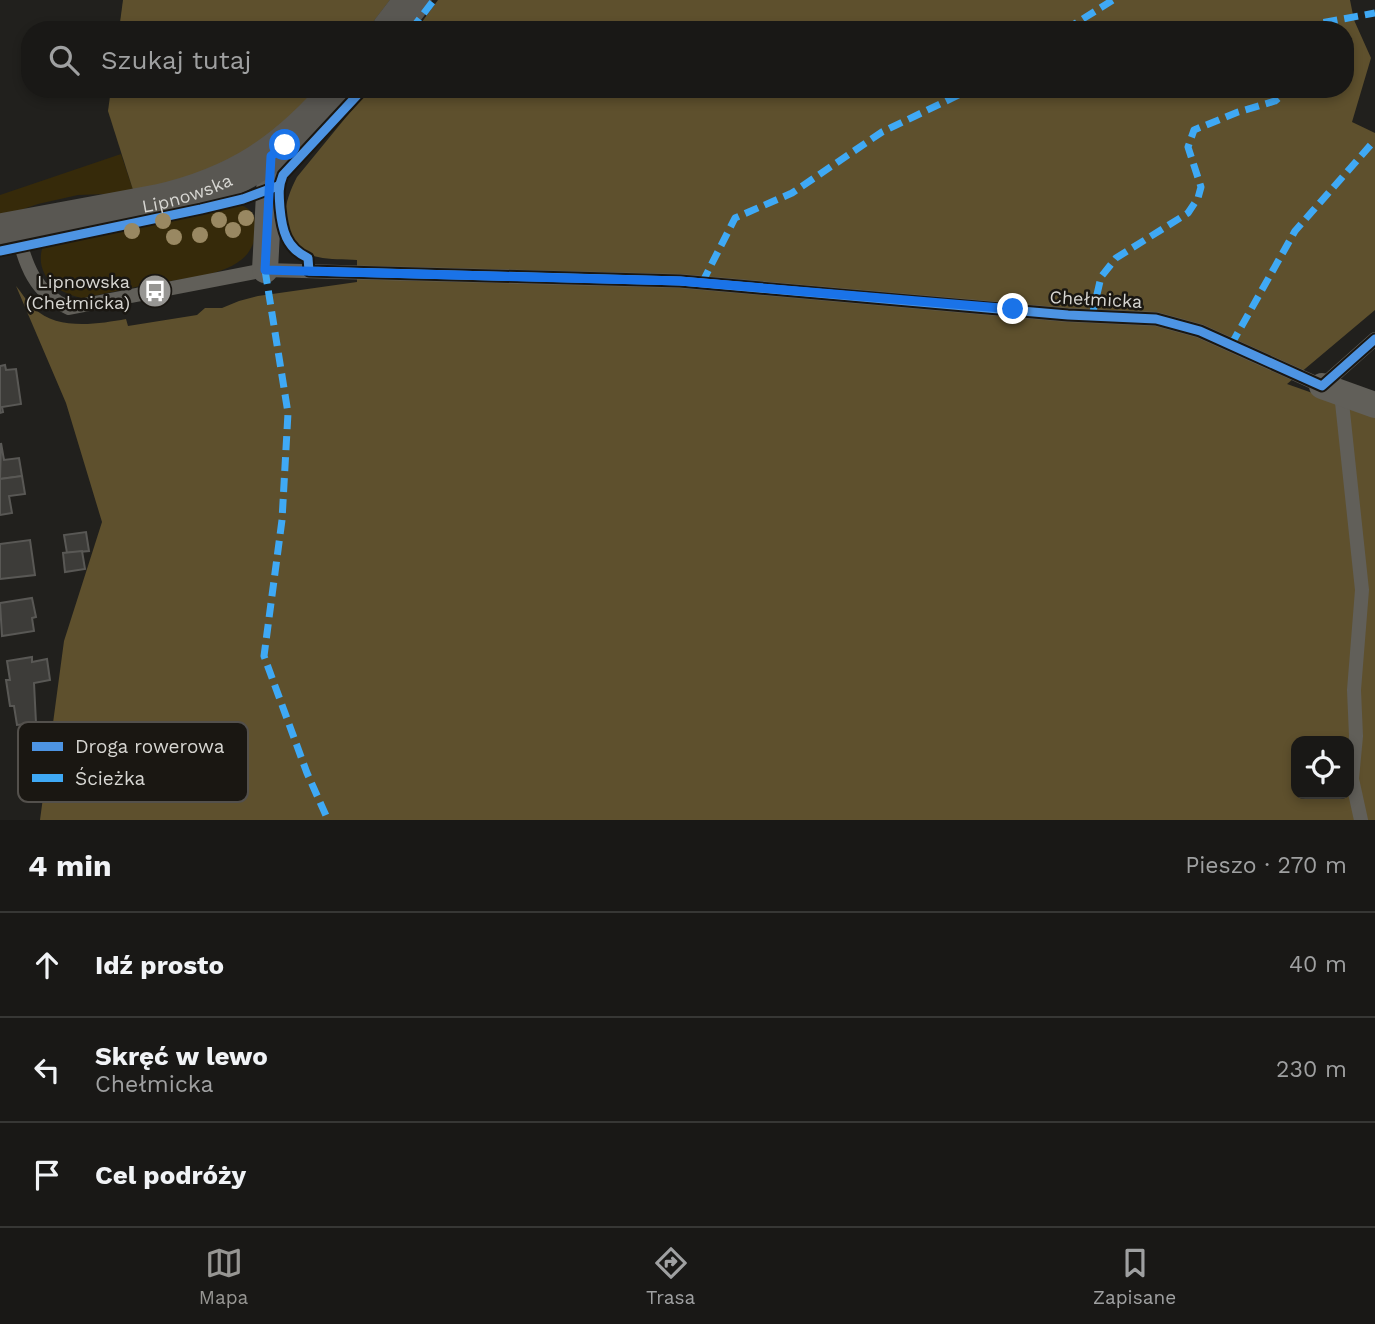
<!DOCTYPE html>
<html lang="pl">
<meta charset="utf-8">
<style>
:root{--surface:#191816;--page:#262523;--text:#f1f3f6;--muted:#9fa0a1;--line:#373735;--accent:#979693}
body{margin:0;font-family:"Work Sans",sans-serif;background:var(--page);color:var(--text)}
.controls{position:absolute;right:21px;bottom:21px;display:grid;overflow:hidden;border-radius:14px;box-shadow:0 4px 10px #0003}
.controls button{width:63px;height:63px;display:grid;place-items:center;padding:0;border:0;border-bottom:2px solid var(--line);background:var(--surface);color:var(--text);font:35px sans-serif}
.stop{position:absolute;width:21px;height:21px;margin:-16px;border:5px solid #1a73e8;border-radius:50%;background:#fff}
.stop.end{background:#1a73e8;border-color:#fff;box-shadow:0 2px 7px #0008}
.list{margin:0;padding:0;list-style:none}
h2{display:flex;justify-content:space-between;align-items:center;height:91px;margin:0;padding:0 28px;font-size:30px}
h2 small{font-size:23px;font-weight:400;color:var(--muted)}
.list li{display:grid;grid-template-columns:46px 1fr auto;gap:21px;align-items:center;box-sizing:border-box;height:105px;padding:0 28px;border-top:2px solid var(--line)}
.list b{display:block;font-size:26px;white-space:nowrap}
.list p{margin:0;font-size:23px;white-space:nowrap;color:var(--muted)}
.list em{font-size:23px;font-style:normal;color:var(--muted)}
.icon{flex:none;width:38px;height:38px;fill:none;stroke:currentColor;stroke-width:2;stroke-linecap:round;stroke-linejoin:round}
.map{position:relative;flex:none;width:1375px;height:820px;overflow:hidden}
.search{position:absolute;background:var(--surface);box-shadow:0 4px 10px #0003;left:21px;right:21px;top:21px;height:77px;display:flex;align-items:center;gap:18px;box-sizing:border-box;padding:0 24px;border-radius:28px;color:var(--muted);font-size:26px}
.sheet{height:406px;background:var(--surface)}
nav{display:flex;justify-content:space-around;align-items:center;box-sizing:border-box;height:98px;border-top:2px solid var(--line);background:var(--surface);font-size:19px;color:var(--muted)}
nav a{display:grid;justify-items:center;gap:4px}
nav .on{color:var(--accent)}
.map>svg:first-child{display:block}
</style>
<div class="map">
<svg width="1375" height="820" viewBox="0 0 1375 820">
<rect width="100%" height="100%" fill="#21201d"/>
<!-- green -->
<g fill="#362a0a">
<polygon points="121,154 134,193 78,195 38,204 0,217 0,195"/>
<path d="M233,203c12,2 20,7 23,19 2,13 -4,30 -15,38 -22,17 -57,18 -83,23 -25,4 -50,10 -74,15 -26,-3 -51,-24 -41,-52z"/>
</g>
<!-- forest -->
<g fill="#5e502d" fill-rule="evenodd">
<polygon points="123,0 390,0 367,30 119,30"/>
<path d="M438,0h912l4,20 17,38 -19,64 23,11v177l-88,74 88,31v405h-1335l24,-179 38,-119 -36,-119 -50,-117c6,7 11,16 18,22 23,23 64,16 92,11l2,7 69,-11 8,-7h17l17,-7 19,-5 99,-14v-22c-13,-1 -27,0 -39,-3 -7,-1 -13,-5 -19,-10 -22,-20 -14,-47 -2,-70l72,-88h976v-59h-929zM1296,741h53v53h-53z"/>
<polygon points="111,89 320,89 284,125 225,166 134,193 108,111"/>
</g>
<!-- building -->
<g fill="#3d3c39" stroke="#595855" stroke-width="2">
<polygon points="5,365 6,370 16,369 21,404 2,407 3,412 0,413 0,366"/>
<polygon points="1,443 4,460 19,458 22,476 0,479"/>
<polygon points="22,476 25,494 9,496 12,513 0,515 0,479"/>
<polygon points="86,532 89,551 67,553 64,535"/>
<polygon points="30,540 35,575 0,579 0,544"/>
<polygon points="82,551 85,569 65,572 63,553"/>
<polygon points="32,598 36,617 32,618 34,631 2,636 0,603"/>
<polygon points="32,657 32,662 47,659 50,680 34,683 36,723 17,725 14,706 10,706 6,680 10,680 7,661"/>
</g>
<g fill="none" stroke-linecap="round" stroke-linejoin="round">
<!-- service -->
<g stroke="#615f59" stroke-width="14">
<path d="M17,230c8,35 18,63 52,78l196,-38 415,11 388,34 88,4 44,12 122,55 53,-47"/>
<polyline points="1341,393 1362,590 1354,690 1356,736 1352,779 1361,820"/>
</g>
<!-- minor -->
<g stroke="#615f59" stroke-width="26">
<polyline points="265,270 271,156"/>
<polyline points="1322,386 1375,405"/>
</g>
<!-- secondary -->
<g stroke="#595752" stroke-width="37">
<polyline points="390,30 413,0"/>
<path id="s1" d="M0,232l157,-29c80,-18 130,-52 183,-114"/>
</g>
<!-- quiet -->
<g stroke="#3fa9f5" stroke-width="7" stroke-dasharray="14 7" stroke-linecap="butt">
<polyline points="411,30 434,0"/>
<polyline points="1065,30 1113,0"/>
<polyline points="1304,30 1321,23 1375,13"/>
<polyline points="265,270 288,413 282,520 264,656 307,773 328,820"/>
<polyline points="702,283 735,218 792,193 882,132 971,89"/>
<polyline points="1092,316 1101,277 1116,258 1188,213 1198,198 1201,187 1188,147 1194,130 1238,112 1275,101 1289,89"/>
<polyline points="1231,345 1295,231 1375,140"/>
</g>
<defs>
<g id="cycleway">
<path d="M363,89l-80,86c-5,12 -4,20 -3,33 2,22 6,40 28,50l1,13 371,10 388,34 88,4 44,12 122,55 53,-47"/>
<polyline points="0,251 201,209 243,199 278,186"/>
</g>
</defs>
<!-- cycleway casing -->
<use href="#cycleway" stroke="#1a1712" stroke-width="13"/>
<!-- cycleway -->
<use href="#cycleway" stroke="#4d94e3" stroke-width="9"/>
</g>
<!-- trees -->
<g fill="#998862">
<circle cx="246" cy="218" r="8"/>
<circle cx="219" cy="220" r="8"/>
<circle cx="163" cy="221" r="8"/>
<circle cx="233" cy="230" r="8"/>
<circle cx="132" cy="231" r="8"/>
<circle cx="200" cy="235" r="8"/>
<circle cx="174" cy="237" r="8"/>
</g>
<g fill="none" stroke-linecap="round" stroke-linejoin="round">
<!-- route -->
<polyline stroke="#1a73e8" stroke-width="9" points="285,145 271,156 265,270 680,281 1013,309"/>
</g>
<!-- icons -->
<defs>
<symbol id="bus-disc" viewBox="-11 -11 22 22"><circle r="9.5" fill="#979693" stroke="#1a1712"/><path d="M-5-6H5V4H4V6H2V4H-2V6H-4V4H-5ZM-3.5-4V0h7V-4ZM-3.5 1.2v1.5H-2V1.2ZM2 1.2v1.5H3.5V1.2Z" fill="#fff"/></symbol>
</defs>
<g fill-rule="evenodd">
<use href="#bus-disc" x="136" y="272" width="38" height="38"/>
</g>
<g text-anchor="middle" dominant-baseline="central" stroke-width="5" stroke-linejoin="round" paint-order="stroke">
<!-- street labels -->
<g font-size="18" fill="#d7d6d2" stroke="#1a1712">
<text stroke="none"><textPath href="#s1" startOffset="191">Lipnowska</textPath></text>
<text transform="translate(1096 299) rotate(3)">Chełmicka</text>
</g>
<!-- poi labels -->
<g font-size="18" fill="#d7d6d2" stroke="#1a1712" text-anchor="end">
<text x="130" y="281">Lipnowska<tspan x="130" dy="21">(Chełmicka)</tspan></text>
</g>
</g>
<!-- legend -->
<rect x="18" y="722" width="230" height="80" rx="10" fill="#1a1712" stroke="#53504c" stroke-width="2"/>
<rect x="32" y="742" width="31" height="9" fill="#4d94e3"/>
<rect x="32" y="774" width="31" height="8" fill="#3fa9f5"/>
<g font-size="19" fill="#d7d6d2">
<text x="75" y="753">Droga rowerowa</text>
<text x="75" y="785">Ścieżka</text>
</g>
</svg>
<div class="controls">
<button><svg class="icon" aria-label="locate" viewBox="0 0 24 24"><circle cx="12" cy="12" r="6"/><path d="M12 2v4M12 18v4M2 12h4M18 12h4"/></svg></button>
</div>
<div class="stop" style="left:285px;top:145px"></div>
<div class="stop end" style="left:1013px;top:309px"></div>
<div class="search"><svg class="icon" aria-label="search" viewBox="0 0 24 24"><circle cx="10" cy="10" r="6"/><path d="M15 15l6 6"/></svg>Szukaj tutaj</div>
</div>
<section class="sheet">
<h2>4 min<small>Pieszo · 270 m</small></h2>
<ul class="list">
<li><svg class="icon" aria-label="ahead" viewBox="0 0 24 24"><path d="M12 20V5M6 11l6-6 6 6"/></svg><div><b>Idź prosto</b></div><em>40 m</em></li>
<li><svg class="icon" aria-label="left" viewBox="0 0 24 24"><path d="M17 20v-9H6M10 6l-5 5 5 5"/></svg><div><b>Skręć w lewo</b><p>Chełmicka</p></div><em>230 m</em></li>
<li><svg class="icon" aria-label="arrive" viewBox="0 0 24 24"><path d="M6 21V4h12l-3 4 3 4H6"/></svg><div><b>Cel podróży</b></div></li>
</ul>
</section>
<nav>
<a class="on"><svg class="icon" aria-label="map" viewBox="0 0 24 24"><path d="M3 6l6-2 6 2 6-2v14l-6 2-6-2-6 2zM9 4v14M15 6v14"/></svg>Mapa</a>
<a><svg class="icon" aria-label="directions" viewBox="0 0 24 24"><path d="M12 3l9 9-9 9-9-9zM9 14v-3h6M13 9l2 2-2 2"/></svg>Trasa</a>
<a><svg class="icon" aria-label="saved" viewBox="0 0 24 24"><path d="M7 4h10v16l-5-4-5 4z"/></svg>Zapisane</a>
</nav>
